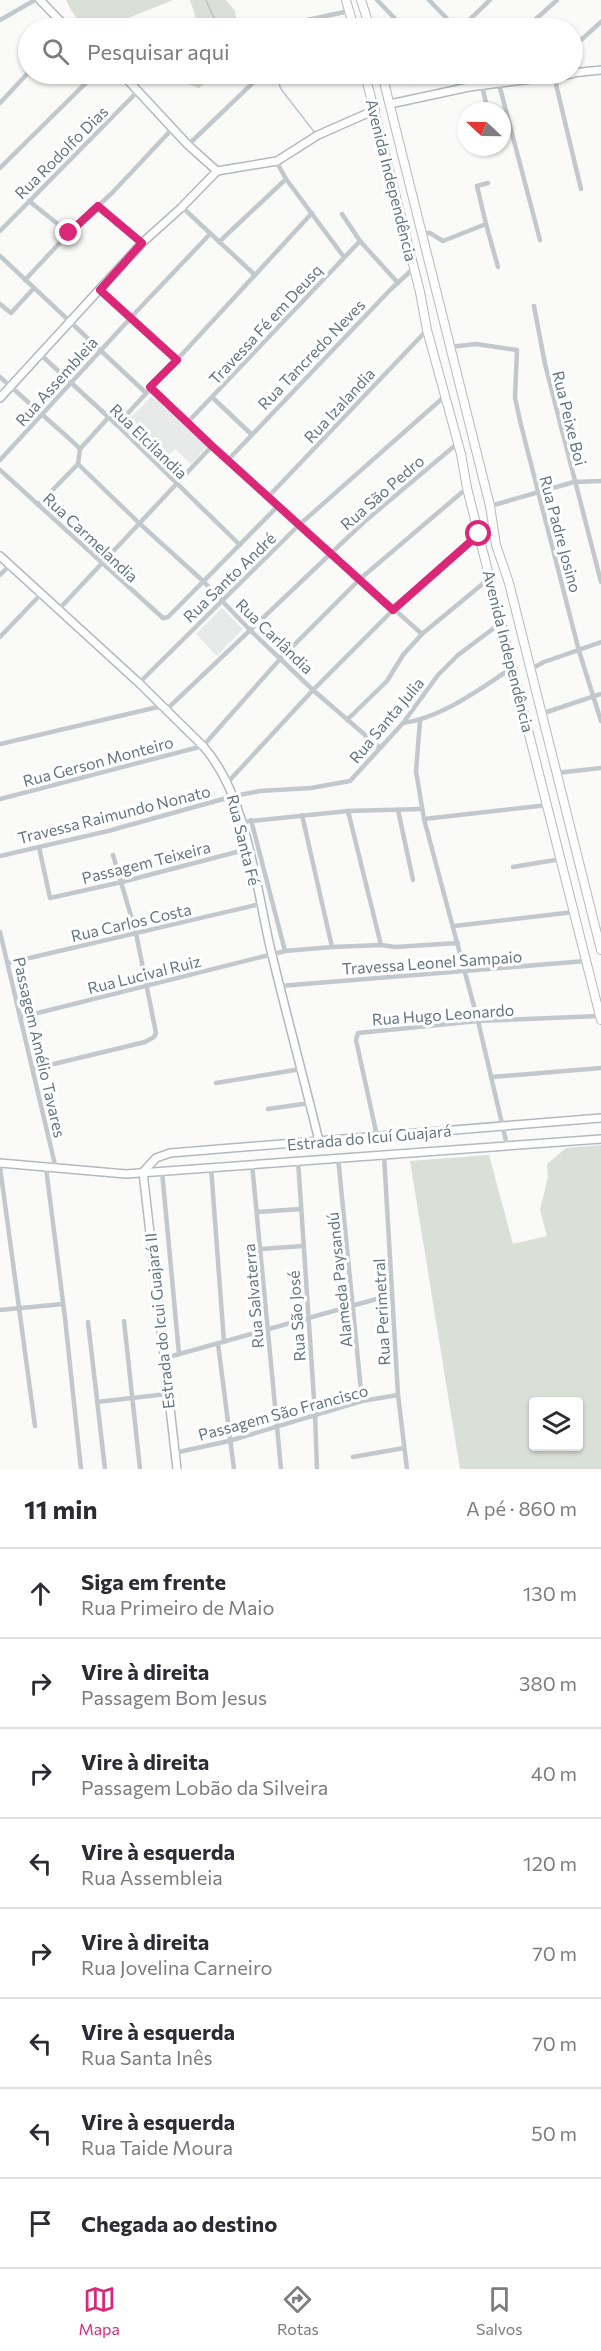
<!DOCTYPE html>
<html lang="pt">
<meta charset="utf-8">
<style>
:root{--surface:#fff;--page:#f2f2f3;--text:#2b2b33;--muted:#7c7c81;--line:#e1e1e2;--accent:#db2777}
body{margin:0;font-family:Commissioner,sans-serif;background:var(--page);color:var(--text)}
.controls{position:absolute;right:18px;bottom:18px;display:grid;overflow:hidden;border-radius:6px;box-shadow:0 2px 4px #0004}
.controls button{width:54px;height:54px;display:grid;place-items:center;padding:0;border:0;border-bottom:2px solid var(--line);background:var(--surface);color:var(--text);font:30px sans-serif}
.compass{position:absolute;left:457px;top:102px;width:54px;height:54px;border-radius:50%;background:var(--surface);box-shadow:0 2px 4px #0004;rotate:292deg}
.stop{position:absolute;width:18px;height:18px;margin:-14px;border:4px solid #db2777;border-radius:50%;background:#fff}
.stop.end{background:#db2777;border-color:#fff;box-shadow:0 2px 6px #0008}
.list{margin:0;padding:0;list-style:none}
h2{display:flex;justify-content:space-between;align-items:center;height:78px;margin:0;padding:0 24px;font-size:26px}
h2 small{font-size:20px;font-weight:400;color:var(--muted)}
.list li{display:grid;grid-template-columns:39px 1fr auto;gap:18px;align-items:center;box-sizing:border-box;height:90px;padding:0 24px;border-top:2px solid var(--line)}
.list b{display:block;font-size:22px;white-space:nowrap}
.list p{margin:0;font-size:20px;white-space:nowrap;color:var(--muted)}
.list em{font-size:20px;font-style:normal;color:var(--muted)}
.icon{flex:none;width:33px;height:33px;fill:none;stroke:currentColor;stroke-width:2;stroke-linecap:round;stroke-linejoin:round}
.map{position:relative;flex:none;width:601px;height:1469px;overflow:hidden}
.search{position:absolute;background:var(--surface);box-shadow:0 2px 4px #0004;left:18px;right:18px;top:18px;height:66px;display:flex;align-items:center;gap:15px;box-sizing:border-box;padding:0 21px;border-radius:33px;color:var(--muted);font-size:22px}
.sheet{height:798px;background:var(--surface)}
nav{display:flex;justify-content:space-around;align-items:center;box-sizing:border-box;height:84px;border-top:2px solid var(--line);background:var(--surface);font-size:16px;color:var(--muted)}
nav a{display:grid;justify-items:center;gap:3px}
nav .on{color:var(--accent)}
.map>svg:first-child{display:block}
</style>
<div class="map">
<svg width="601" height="1469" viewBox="0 0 601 1469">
<rect width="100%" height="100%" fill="#fafaf8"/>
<!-- built -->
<g fill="#e8e9e9">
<polygon points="152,396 207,446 191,464 175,449 162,463 122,426"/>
<polygon points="222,608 243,629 217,656 196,634"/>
</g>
<!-- green -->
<g fill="#dadfd7" fill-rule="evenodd">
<path d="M66,0h107l-70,28c-20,0 -29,-10 -37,-28z"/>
<polygon points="190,0 226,0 235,11 238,28 196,28 195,15"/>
<polygon points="189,74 217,74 199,88 188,84"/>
<path d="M601,1145v324h-141l-50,-308 79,-6 24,89 34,-8 -7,-26 8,-33 -1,-13 19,-16zM534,1402h44v44h-44z"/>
</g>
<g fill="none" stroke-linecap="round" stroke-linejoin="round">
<!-- stream -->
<g stroke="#bbc7cb" stroke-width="1.5">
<polyline points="206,0 213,16 223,28"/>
<polyline points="275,74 281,89 315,133"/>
</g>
<defs>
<g id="secondary">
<polyline points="40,0 67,28"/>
<polyline points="572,73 601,70"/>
<polyline points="122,74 188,145 217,171"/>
<polyline points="390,104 469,87 572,74"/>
<polyline points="217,171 277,161 318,135 375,110"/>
<polyline points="0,398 142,243 181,208 217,171"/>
<path d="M0,556l139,127 64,63c45,50 53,144 69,209 15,62 32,124 47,186"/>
<polyline points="0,1163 126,1174 601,1139"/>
<polyline points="143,1172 156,1158 170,1153 601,1118"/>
<polyline points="143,1172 177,1469"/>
</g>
<g id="primary">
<polyline points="346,0 354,28"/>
<polyline points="361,0 370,28"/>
<polyline points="365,74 420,292 427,330 461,454 467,488 601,1020"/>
<polyline points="382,74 490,506 496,545 509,583 601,950"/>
</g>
</defs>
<!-- secondary casing -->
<use href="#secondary" stroke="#b3babf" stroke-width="10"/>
<!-- primary casing -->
<use href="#primary" stroke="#b5babe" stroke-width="10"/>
<!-- street -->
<g stroke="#c3c8cc" stroke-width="4.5">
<polyline points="377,0 404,28"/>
<polyline points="429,0 456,28"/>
<polyline points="0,20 35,0"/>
<polyline points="270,28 349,11"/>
<polyline points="461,28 490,0"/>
<polyline points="526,28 557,0"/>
<polyline points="572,48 601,22"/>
<polyline points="554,76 581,189"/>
<polyline points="499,84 540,240"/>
<polyline points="482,86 488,111"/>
<polyline points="469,87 480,74"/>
<polyline points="0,103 28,73"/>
<polyline points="188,145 257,79"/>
<polyline points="276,161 286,179 344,257"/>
<polyline points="0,168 95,74"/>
<polyline points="29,201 69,233"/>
<polyline points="98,206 142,243"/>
<polyline points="182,207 255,275"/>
<polyline points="342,214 360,241 398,283"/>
<polyline points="486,224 498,267"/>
<polyline points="0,231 139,90"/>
<polyline points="422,233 430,233 443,241 486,224 477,186 488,183"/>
<polyline points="219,242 286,179"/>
<polyline points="0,256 146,393"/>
<polyline points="25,280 69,233 113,192 173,128"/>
<polyline points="100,290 177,360"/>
<polyline points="0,304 11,313 34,288"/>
<polyline points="534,306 545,364 601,582"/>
<polyline points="450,347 476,344 517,350 515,398 521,425 579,651 601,721"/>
<polyline points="41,355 117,425 240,545"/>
<polyline points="0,377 73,442 80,449 78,464"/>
<polyline points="150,387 268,497 422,634"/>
<polyline points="213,398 251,434"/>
<polyline points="188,422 360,241"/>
<polyline points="117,425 312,213"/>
<polyline points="80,449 108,418"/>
<polyline points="0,460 137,311 210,234"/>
<polyline points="228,460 391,289 414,268"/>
<polyline points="78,464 139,523 203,581 250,630 313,690 379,747"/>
<polyline points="0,470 163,618 168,617 278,506"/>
<polyline points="268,497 427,330"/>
<polyline points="38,505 78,464"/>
<polyline points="490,506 574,482 601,481"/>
<polyline points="0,575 10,565"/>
<polyline points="60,608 212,446"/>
<polyline points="0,637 42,593"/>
<polyline points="531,669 544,662 601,642"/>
<polyline points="139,683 299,525 445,396"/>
<polyline points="166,710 364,522 458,443"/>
<polyline points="541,714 601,694"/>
<polyline points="347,720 387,681 403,655 422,634 491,577"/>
<polyline points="420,721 416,771 424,819 478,1021 507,1145"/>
<path d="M403,723c39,-5 76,-34 109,-55"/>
<polyline points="0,744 162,706"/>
<polyline points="556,773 601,768"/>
<polyline points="228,782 313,690 393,610 479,534"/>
<polyline points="0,799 203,746 281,658 360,579 467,488"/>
<polyline points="398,810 413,880"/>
<polyline points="348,811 381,945"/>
<polyline points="302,815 332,947"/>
<polyline points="424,819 548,805"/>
<polyline points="251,820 285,951"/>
<polyline points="241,822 348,811 422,809"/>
<polyline points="39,847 50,898 122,882 248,849"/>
<polyline points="0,856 108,831 234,796 260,791 311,788 350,781 403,723 438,675 458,655 502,622"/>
<polyline points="513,867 561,859"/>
<polyline points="454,926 574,912"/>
<polyline points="0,932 56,1169"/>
<polyline points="8,963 260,904"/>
<polyline points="280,986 586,961"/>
<polyline points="22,1017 285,951 332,947 381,945 395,947 458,943"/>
<polyline points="33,1069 145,1042 154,1037 156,1033 136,933 113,855"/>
<polyline points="492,1077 601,1068"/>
<polyline points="216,1083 301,1069"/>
<polyline points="268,1109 310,1103"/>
<polyline points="377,1136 356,1040 358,1033 478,1021 600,1016"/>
<polyline points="384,1155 398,1395 407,1469"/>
<polyline points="338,1157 362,1401"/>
<polyline points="298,1160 315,1414 317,1469"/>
<polyline points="252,1164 281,1469"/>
<polyline points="0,1167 35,1426"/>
<polyline points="211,1167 224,1342"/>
<polyline points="46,1168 65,1318 81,1469"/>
<polyline points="162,1171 179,1354"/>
<polyline points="257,1212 301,1209"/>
<polyline points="261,1249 303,1246"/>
<polyline points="0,1310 63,1304"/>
<polyline points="124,1321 140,1469"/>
<polyline points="88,1322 105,1469"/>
<polyline points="218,1344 234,1469"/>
<polyline points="165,1358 391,1295"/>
<polyline points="97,1402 167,1394"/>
<polyline points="174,1453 229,1441 362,1401 398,1395"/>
<polyline points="353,1457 404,1448"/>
</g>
<!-- secondary -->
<use href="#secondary" stroke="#fff" stroke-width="7"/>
<!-- primary -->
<use href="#primary" stroke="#fff" stroke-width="8"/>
</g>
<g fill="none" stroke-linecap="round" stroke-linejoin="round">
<!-- route -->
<polyline stroke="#db2777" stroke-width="8" points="69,233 98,206 142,243 100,290 177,360 150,387 212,446 393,610 479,534"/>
</g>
<g text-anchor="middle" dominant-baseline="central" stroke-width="6" stroke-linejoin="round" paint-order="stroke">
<!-- street labels -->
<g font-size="16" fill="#657683" stroke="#fff">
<text transform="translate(61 152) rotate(-45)">Rua Rodolfo Dias</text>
<text transform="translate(392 180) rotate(76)">Avenida Independência</text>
<text transform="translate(265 324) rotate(-47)">Travessa Fé em Deusq</text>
<text transform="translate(311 354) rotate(-46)">Rua Tancredo Neves</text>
<text transform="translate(56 381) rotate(-48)">Rua Assembleia</text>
<text transform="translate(339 405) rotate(-47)">Rua Izalandia</text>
<text transform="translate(570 418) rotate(76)">Rua Peixe Boi</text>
<text transform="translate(149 441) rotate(44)">Rua Elcilandia</text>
<text transform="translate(382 492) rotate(-41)">Rua São Pedro</text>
<text transform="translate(561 534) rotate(75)">Rua Padre Josino</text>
<text transform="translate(91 537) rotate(43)">Rua Carmelandia</text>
<text transform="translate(229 577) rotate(-44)">Rua Santo André</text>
<text transform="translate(275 636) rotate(44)">Rua Carlândia</text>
<text transform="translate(509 651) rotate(76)">Avenida Independência</text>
<text transform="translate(386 720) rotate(-50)">Rua Santa Julia</text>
<text transform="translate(98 761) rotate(-15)">Rua Gerson Monteiro</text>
<text transform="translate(114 814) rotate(-14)">Travessa Raimundo Nonato</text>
<text transform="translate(244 840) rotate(76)">Rua Santa Fé</text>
<text transform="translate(146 862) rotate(-14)">Passagem Teixeira</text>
<text transform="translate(131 922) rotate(-13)">Rua Carlos Costa</text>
<text transform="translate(432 962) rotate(-4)">Travessa Leonel Sampaio</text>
<text transform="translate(144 974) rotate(-14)">Rua Lucival Ruiz</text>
<text transform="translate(443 1014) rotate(-4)">Rua Hugo Leonardo</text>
<text transform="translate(40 1047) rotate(77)">Passagem Amélio Tavares</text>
<text transform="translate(369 1137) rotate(-5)">Estrada do Icuí Guajará</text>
<text transform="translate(339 1280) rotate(-96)">Alameda Paysandú</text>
<text transform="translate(253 1296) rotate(-95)">Rua Salvaterra</text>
<text transform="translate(381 1312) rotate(-93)">Rua Perimetral</text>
<text transform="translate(296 1316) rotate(-94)">Rua São José</text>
<text transform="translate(159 1321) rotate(-96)">Estrada do Icui Guajará II</text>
<text transform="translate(283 1412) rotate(-15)">Passagem São Francisco</text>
</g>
</g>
</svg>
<div class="controls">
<button><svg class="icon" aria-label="layers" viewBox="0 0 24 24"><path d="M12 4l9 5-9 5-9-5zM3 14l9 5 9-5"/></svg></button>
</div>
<svg class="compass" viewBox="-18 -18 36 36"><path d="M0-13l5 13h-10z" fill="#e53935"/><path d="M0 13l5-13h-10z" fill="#7c7c81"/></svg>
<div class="stop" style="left:479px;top:534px"></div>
<div class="stop end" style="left:69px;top:233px"></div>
<div class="search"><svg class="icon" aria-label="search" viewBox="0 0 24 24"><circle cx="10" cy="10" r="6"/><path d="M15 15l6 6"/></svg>Pesquisar aqui</div>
</div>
<section class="sheet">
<h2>11 min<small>A pé · 860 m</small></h2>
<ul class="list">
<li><svg class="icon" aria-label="ahead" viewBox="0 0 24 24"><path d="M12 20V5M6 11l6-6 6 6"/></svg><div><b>Siga em frente</b><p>Rua Primeiro de Maio</p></div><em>130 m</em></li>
<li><svg class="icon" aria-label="right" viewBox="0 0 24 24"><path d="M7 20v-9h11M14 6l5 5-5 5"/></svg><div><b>Vire à direita</b><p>Passagem Bom Jesus</p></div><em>380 m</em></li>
<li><svg class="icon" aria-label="right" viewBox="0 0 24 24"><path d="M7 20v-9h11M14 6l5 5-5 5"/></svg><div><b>Vire à direita</b><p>Passagem Lobão da Silveira</p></div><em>40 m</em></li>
<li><svg class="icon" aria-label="left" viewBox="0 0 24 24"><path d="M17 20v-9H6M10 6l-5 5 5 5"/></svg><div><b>Vire à esquerda</b><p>Rua Assembleia</p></div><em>120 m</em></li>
<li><svg class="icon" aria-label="right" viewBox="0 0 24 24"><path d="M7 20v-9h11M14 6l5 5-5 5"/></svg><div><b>Vire à direita</b><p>Rua Jovelina Carneiro</p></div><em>70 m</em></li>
<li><svg class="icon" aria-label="left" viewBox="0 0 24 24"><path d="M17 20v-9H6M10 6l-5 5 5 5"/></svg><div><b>Vire à esquerda</b><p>Rua Santa Inês</p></div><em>70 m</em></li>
<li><svg class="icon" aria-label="left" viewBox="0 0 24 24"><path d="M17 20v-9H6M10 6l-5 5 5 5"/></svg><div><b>Vire à esquerda</b><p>Rua Taide Moura</p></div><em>50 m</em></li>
<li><svg class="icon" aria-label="arrive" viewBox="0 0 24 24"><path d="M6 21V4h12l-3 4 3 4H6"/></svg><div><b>Chegada ao destino</b></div></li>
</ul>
</section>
<nav>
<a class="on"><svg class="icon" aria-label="map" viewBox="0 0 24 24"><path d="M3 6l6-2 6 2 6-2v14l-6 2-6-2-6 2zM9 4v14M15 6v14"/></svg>Mapa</a>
<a><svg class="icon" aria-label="directions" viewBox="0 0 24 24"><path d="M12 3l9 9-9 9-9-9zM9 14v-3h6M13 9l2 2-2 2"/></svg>Rotas</a>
<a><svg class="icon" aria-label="saved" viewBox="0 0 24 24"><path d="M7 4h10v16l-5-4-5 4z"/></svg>Salvos</a>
</nav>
